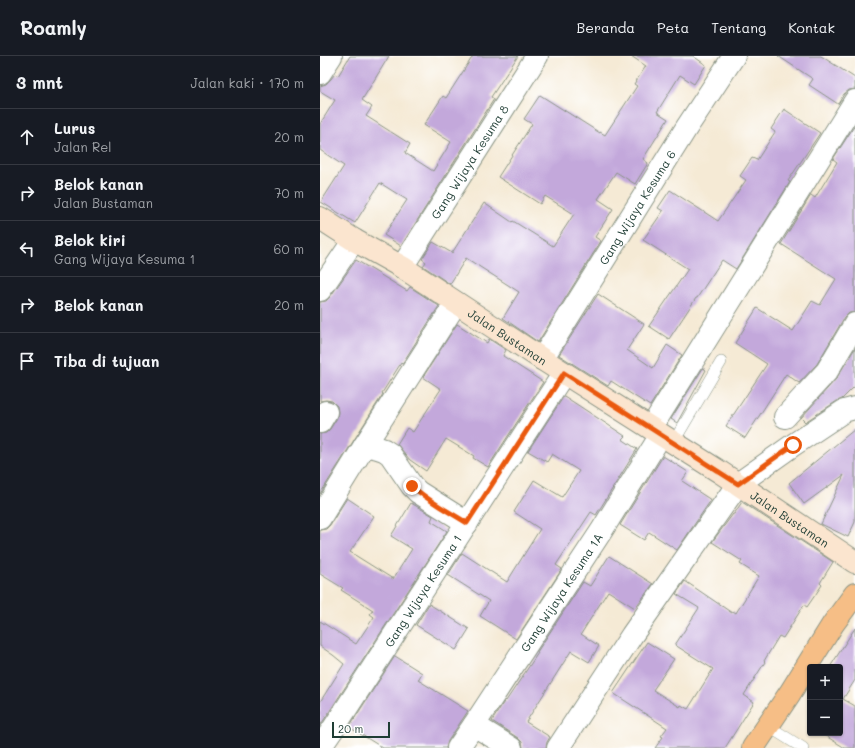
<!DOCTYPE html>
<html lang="id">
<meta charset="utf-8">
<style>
:root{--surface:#171b24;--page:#242831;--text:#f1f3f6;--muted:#9ea1a6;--line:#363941}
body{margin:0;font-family:Mali,sans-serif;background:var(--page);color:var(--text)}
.controls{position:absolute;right:12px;bottom:12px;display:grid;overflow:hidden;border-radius:4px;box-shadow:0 1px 3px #0004}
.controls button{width:36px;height:36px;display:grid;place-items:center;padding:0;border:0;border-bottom:1px solid var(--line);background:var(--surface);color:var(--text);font:20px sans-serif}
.scale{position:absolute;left:12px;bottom:10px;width:58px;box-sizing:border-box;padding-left:4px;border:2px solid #1f3d34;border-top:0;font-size:11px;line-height:14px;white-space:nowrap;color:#1f3d34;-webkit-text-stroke:3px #fff;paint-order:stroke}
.stop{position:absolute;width:12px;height:12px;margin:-9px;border:3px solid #ea580c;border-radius:50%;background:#fff}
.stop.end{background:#ea580c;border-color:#fff;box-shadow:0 1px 4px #0008}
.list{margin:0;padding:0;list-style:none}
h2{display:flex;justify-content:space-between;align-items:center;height:52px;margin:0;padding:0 16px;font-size:17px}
h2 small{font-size:13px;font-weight:400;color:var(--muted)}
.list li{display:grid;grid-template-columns:26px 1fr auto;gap:12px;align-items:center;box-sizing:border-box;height:56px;padding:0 16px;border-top:1px solid var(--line)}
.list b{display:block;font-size:15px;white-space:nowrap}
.list p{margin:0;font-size:13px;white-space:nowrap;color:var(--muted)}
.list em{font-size:13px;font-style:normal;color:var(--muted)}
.icon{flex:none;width:22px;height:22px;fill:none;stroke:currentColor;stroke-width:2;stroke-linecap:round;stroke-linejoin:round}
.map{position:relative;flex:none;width:535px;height:692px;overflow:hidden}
header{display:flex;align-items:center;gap:24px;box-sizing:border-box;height:56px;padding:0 20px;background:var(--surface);border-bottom:1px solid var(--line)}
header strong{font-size:19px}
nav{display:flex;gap:22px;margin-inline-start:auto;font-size:14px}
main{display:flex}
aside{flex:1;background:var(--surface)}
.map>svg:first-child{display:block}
</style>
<header>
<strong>Roamly</strong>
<nav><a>Beranda</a><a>Peta</a><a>Tentang</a><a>Kontak</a></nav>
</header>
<main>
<aside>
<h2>3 mnt<small>Jalan kaki · 170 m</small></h2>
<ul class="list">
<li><svg class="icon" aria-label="ahead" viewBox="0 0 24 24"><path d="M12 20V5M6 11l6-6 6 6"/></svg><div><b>Lurus</b><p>Jalan Rel</p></div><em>20 m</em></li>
<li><svg class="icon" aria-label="right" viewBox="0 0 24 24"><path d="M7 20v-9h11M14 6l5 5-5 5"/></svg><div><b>Belok kanan</b><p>Jalan Bustaman</p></div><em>70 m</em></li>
<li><svg class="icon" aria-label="left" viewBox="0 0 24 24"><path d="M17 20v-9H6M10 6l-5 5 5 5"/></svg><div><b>Belok kiri</b><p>Gang Wijaya Kesuma 1</p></div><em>60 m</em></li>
<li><svg class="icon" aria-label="right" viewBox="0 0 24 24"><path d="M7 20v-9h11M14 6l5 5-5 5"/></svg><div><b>Belok kanan</b></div><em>20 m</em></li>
<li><svg class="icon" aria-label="arrive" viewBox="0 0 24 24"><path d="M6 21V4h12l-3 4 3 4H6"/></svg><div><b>Tiba di tujuan</b></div></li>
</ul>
</aside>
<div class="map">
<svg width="535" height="692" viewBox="0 0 535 692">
<rect width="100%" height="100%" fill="#fff"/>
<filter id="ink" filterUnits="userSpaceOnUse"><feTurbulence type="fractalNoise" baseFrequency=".025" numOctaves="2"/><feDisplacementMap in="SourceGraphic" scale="8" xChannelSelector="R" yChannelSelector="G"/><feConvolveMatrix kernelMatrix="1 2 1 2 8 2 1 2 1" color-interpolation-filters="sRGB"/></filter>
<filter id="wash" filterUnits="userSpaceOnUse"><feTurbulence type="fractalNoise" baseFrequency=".012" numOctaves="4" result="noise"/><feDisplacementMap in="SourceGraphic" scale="16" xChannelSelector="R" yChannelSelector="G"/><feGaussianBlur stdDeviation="0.9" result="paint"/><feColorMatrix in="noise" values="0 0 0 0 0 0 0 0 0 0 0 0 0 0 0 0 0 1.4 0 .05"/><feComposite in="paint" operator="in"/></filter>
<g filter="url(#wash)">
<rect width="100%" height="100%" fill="#f5ead5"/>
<g id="blocks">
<!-- building -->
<g fill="#c3a8db">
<polygon points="30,0 69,0 42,44 52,51 46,60 90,88 85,97 113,115 131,86 104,69 123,40 126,42 153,0 198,0 171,41 174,43 81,190 64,179 87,144 60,127 35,167 1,146 24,110 0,94 0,68 15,44 0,35 0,30 6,28 10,24 15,18 18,20"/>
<polygon points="311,0 373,0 386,9 374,28 360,19 337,56 348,63 323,103 328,107 315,128 296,116 278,143 293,153 275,181 281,185 218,286 183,262 199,236 146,202 130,228 103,210 106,206 102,203 113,186 132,197 164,147 192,166 193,165 233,190 254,158 225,140 220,148 178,121 212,68 204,63 220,39 280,77 280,76 285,79 317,30 314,28 326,10"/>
<polygon points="458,0 501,0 535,22 535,33 529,34 524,38 518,48 489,29 493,23"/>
<polygon points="464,53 500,77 468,125 470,126 416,213 402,204 377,242 376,242 349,283 329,270 368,213 323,184 343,155 338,152 350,134 398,165 426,124 420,120 432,102 437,104 455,76 451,73"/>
<polygon points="535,69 535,256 529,257 524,262 497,308 479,327 466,318 425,382 406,370 447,308 415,287 437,252 473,275 492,245 500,249 516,223 461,188 491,139 495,142 517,106 513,103"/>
<polygon points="36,204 87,235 90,231 119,250 82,308 81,307 62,337 63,338 0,438 0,378 6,377 10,373 17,362 18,356 17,350 12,345 6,344 0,345 0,246 6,245 10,241"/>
<polygon points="278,238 324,268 307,294 333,312 347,289 362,299 330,350 291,325 288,330 239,299"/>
<polygon points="137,268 167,287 169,283 186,294 183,300 223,326 168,411 153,402 154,400 126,383 106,415 90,404 77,388 87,372 93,376 121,333 103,321"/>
<polygon points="535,292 535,330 522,343 517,345 485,366 481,362 516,323"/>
<polygon points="383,312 386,314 357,367 351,363"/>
<polygon points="244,340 305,380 302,383 317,393 276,459 271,456 236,509 242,513 196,583 160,560 169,545 128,519 142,497 187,526 220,473 194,456 214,424 242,441 259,415 232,398 227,406 208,395"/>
<polygon points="535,373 535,466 528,481 501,468 524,419 484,448 469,427"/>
<polygon points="343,400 368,416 362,425 391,444 357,494 329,476 324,484 300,469"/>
<polygon points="27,442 54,460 30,496 73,523 92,493 71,480 91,447 113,460 111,465 127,475 0,670 0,646 24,608 13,599 0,590 0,565 36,588 54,561 50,558 53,554 21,534 23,532 0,518 0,474 6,473 10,469"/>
<polygon points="422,446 513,506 500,527 502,529 487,551 484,549 463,582 459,580 444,605 445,606 424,639 434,646 405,692 335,692 343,681 341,680 347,672 293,637 327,586 354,603 333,634 360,651 361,649 368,653 393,613 355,589 379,552 356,538 365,525 412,557 413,555 416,557 439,520 420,508 422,505 392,486 413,458 414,458"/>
<polygon points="289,500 333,528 315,552 288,535 261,578 279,590 269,606 251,595 206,666 230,681 227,686 226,692 203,692 202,686 198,682 172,665 185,644 186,645 218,597 217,596 263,526 270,530"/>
<polygon points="109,548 149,573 136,594 96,569"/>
<polygon points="535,572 535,624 523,643 535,650 535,692 525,692 501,677 520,677 520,611 510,611"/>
<polygon points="75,600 102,617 98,624 148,655 128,685 126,692 63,692 29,671"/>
</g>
</g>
</g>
<g filter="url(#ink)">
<use href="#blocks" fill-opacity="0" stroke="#8a9484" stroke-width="1"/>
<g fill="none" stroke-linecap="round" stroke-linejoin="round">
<defs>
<g id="lane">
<polyline points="353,387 401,306"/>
<polyline points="448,670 483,692"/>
</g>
<g id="street">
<polyline points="0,17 11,0"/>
<path id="s1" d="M82,211l135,-211"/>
<polyline points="0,234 34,184"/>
<path id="s2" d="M222,303l145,-232 47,-71"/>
<polyline points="465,361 507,315 535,268"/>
<polyline points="0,366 6,356"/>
<polyline points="331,372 535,45"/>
<polyline points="45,389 58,392 64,394 70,398 92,430 98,436 147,467"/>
<polyline points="0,462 45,389 136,247"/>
<polyline points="154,669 191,692"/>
<path id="s3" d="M0,692l13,-19 231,-356"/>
<path id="s4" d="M138,692l16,-23 128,-195 59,-95"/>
<polyline points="238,692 312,579 418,428 473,389 524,355 535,352"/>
</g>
<g id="secondary">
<path id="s5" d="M0,162l34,22 48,27 140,92 178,113 135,90"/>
</g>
<polyline id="highway" points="433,692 470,637 513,568 535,538"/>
</defs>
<!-- lane casing -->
<use href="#lane" stroke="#8a9484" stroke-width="12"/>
<!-- street casing -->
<use href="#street" stroke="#8a9484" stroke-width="24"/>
<!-- secondary casing -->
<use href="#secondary" stroke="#8a9484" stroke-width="24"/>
<!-- highway casing -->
<use href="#highway" stroke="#8a9484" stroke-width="24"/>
<!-- lane -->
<use href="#lane" stroke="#fff" stroke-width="11"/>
<!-- street -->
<use href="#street" stroke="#fff" stroke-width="22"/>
<!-- secondary -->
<use href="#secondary" stroke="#fbe5cf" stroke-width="22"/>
<!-- highway -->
<use href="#highway" stroke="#f6be86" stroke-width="22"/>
</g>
</g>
<g fill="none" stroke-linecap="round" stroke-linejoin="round" filter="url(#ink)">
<!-- route -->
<path stroke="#ea580c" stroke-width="5" d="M92,430c16,15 36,25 55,37l97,-150 174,111 55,-39"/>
</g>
<g text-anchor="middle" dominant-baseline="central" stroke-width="3.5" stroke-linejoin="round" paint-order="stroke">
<!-- street labels -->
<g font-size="12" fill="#1f3d34" stroke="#fff">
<text stroke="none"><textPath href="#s1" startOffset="125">Gang Wijaya Kesuma 8</textPath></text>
<text stroke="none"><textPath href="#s2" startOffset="179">Gang Wijaya Kesuma 6</textPath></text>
<text stroke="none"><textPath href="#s5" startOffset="222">Jalan Bustaman</textPath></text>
<text stroke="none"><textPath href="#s5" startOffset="558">Jalan Bustaman</textPath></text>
<text stroke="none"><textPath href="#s3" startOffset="188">Gang Wijaya Kesuma 1</textPath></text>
<text stroke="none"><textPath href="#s4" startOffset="187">Gang Wijaya Kesuma 1A</textPath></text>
</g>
</g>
</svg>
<div class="controls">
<button>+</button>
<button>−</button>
</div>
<div class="scale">20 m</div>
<div class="stop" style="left:473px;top:389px"></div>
<div class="stop end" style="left:92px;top:430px"></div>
</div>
</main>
